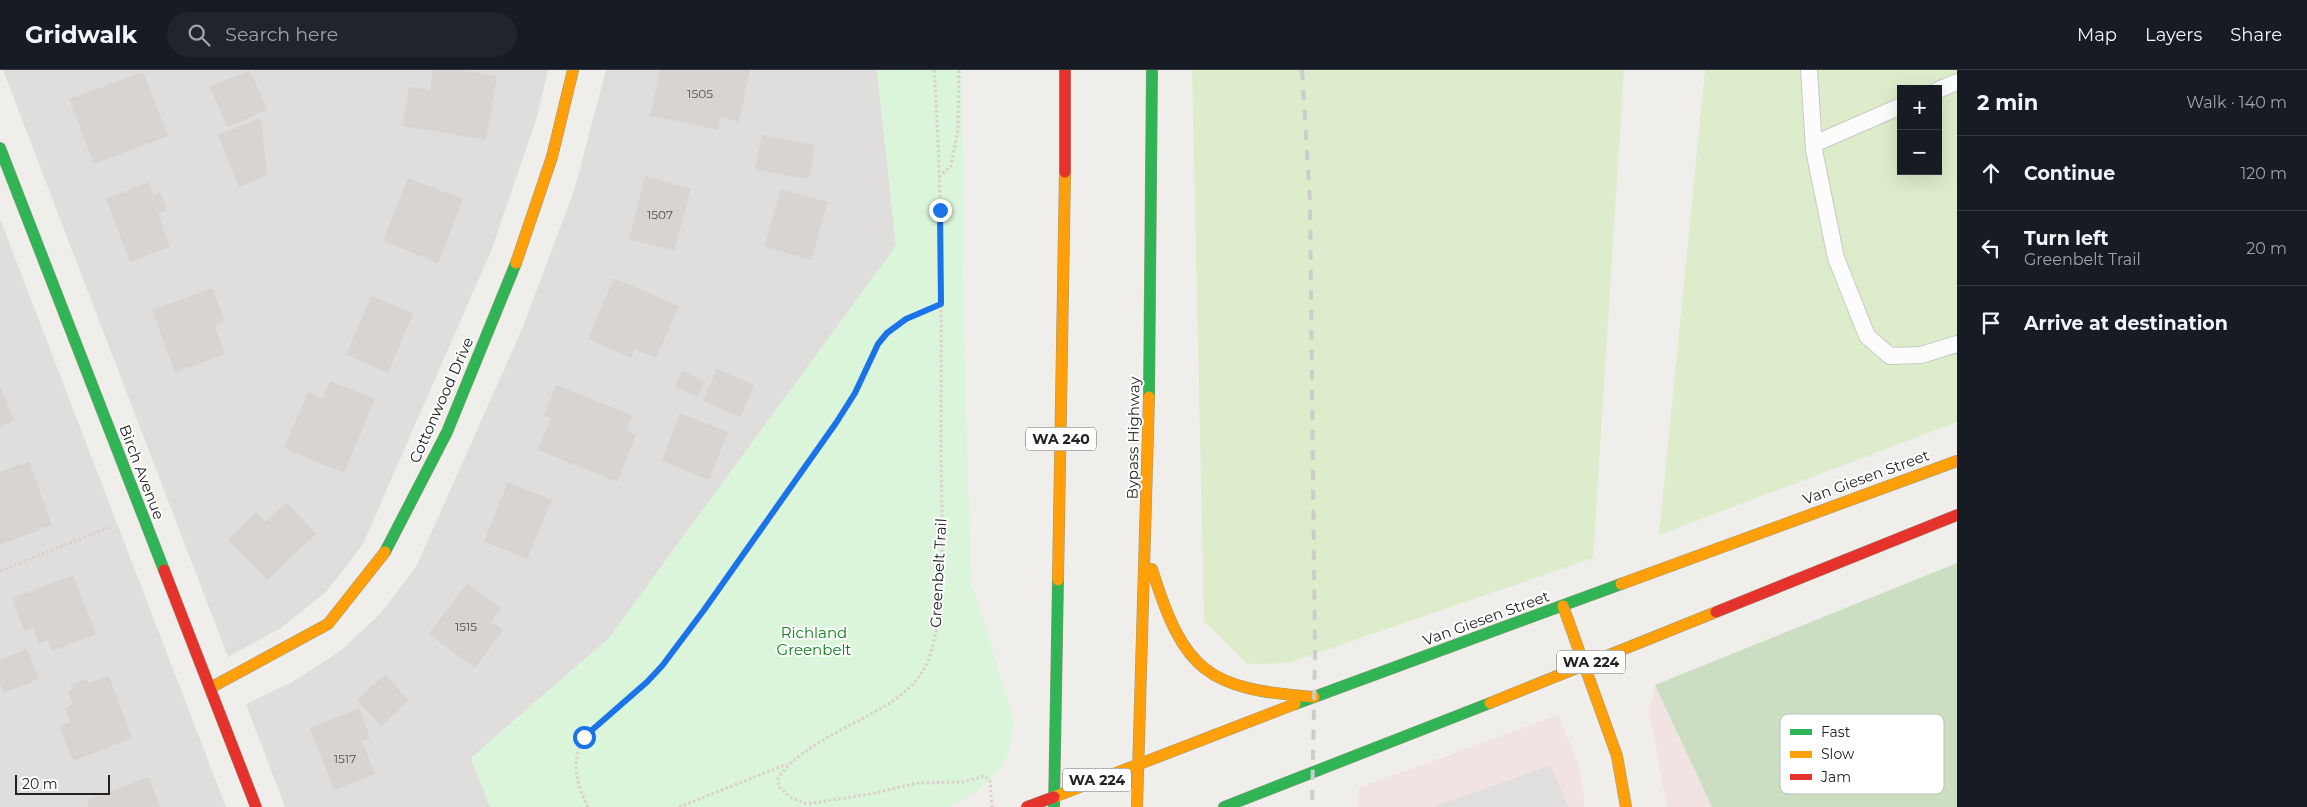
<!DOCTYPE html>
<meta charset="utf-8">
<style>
:root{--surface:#171b24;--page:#20242c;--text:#f1f3f6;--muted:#9ea1a6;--line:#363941}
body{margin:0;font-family:Montserrat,sans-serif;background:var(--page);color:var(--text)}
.controls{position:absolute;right:15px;top:15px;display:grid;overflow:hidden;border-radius:0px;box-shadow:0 5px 20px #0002}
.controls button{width:45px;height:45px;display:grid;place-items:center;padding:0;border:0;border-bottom:1px solid var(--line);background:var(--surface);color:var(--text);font:25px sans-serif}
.scale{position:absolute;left:15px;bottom:12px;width:95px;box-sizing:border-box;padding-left:5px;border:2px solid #222;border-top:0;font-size:14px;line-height:18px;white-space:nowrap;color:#222;-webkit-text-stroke:4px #fff;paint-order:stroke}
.stop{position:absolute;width:15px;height:15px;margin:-11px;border:4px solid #1a73e8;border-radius:50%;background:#fff}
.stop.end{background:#1a73e8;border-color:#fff;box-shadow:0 1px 5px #0008}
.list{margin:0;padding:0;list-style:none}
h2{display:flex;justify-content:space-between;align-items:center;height:65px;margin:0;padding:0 20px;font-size:21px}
h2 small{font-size:16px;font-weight:400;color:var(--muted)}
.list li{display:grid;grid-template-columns:32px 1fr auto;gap:15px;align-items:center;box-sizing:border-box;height:75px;padding:0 20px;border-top:1px solid var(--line)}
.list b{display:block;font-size:19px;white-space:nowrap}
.list p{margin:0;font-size:16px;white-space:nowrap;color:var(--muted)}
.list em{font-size:16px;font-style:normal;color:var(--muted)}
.icon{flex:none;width:28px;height:28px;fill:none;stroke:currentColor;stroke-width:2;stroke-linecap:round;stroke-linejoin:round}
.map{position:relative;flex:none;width:1957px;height:737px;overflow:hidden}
header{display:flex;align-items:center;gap:30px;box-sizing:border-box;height:70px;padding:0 25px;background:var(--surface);border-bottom:1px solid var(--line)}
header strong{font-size:24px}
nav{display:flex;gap:28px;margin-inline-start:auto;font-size:18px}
.search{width:350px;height:45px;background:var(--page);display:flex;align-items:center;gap:12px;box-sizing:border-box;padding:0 18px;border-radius:28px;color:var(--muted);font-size:19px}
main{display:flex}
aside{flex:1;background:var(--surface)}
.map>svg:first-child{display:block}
</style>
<header>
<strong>Gridwalk</strong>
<div class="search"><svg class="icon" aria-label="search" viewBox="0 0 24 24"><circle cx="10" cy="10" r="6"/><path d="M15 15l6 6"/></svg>Search here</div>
<nav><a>Map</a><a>Layers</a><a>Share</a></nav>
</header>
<main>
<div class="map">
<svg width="1957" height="737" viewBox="0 0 1957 737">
<rect width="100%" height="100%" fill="#f0eeeb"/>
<!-- residential -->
<g fill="#dfdedc">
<polygon points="3,0 548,0 537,47 491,181 363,474 327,521 281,558 228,587"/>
<polygon points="606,0 877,0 896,176 609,568 471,688 490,737 285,737 246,634 292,612 339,582 379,545 416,497 522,259 574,121"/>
<polygon points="0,149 226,737 0,737"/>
</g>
<!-- commercial -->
<g fill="#f1e3e1">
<polygon points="1655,615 1712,737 1667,737 1649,642"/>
<polygon points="1558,645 1579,695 1585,737 1358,737 1359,718"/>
</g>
<!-- grass -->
<g fill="#ddeccb" fill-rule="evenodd">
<polygon points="1192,0 1624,0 1593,488 1288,593 1247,594 1204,551"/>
<path d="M1705,0h252v352l-298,113zM1901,19h37v82h-37z"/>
</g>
<!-- forest -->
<polygon fill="#cbdec1" points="1957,493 1957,737 1712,737 1655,615"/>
<!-- park -->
<polygon fill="#daf5da" points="877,0 962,0 964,262 971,512 1014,649 1009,681 999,701 978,721 950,737 490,737 471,688 609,568 896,176"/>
<!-- parking -->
<polygon fill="#e0dfde" points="1551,695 1568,737 1433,737"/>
<!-- building -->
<g fill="#d7d4d2">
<polygon points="250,0 267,40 227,57 210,17"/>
<polygon points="433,0 461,0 497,6 486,70 403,56 409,17 430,20"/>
<polygon points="660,0 750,0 739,52 721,47 718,60 650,46"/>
<polygon points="143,2 168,66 94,94 69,29"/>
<polygon points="261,48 267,105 239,117 218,65"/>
<polygon points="762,65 815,75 809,109 755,100"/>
<polygon points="645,106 691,119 674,181 629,169"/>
<polygon points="408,108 463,129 438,193 383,171"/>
<polygon points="149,112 153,125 160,122 167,140 158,143 170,177 130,192 106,129"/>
<polygon points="781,119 828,132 811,190 764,177"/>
<polygon points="614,208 679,236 656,288 635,279 631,288 588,269"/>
<polygon points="212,218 225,251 215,255 225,284 175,303 152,240"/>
<polygon points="371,226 413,243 388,303 346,285"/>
<polygon points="717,299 754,315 740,347 703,331"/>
<polygon points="682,301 704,311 698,327 675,317"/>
<polygon points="330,311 375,329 344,403 284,378 308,322 323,328"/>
<polygon points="0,314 14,351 0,356"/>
<polygon points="556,315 633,346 626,361 636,365 617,412 538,380 551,348 544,346"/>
<polygon points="680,343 728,362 709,410 662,391"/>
<polygon points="29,391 52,455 0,475 0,402"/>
<polygon points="508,412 552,430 527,489 484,471"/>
<polygon points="286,432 316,464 267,510 228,469 256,442 265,452"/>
<polygon points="73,505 96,564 52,581 48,570 39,574 33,558 24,561 12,528"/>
<polygon points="467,513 501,538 491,552 503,560 475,598 429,564"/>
<polygon points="27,579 39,609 4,623 0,613 0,590"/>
<polygon points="385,604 409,631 381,656 357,630"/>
<polygon points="109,606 132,668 73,691 59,656 70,652 66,639 73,634 68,621 73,620 71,615 87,609 88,613"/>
<polygon points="359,638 370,668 362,671 375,704 334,720 310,658"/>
<polygon points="149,707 160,737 89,737 87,730"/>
</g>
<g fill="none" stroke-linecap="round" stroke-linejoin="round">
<defs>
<g id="lane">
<polyline points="1809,0 1814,80 1836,188 1867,266 1890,286 1921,285 1957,274"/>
<polyline points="1938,20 1957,12"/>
<polyline points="1814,74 1901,36"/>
</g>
<g id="fast">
<polyline points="0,78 164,500"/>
<polyline points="1149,327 1152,0"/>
<polyline points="385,482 447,362 516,193"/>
<polyline points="1295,634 1621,514"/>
<polyline points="1054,737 1058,510"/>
<polyline points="1224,737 1490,633"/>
</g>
<g id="slow">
<polyline points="516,193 552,87 573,0"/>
<path d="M1152,499c32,103 55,120 162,128"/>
<polyline points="1058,510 1065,102"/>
<polyline points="1621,514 1957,391"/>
<polyline points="1563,536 1617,686 1626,737"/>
<polyline points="210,618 328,554 385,482"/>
<polyline points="1490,633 1716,542"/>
<polyline points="1054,727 1295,634"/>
<polyline points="1137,737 1149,327"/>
</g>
<g id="jam">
<polyline points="1065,0 1065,102"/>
<polyline points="164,500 256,737"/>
<polyline points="1716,542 1957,445"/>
<polyline points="1027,737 1054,727"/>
</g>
</defs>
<!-- lane casing -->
<use href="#lane" stroke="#c9c8c7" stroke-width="18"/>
<!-- fast casing -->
<use href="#fast" stroke="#999a82" stroke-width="12"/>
<!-- slow casing -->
<use href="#slow" stroke="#999a82" stroke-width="12"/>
<!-- jam casing -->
<use href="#jam" stroke="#999a82" stroke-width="12"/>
<!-- path -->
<g stroke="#dccecd" stroke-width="3" stroke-dasharray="2.5 2.5" stroke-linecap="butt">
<path d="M934,0c9,127 7,255 7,383 0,53 8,175 -18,218 -29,47 -110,58 -145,107l1,9 11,10 17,7 68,-11 42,-10 45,-1 23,-6 5,5 2,26"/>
<polyline points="939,107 951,96 958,59 959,0"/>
<polyline points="0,501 112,456"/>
<path d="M588,737c-12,-23 -17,-47 -4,-70l63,-55 15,-17 42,-55 132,-187 19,-30 22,-48 10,-12 31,-20 23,-9"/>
<polyline points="679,737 787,694"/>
</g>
<!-- lane -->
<use href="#lane" stroke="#fdfcfc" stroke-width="16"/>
<!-- fast -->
<use href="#fast" stroke="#30b455" stroke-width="11"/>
<!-- slow -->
<use href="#slow" stroke="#ff9f0a" stroke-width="11"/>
<!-- jam -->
<use href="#jam" stroke="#e5322d" stroke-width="11"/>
<!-- rail -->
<polyline stroke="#ccc" stroke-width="4" stroke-dasharray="10 10" stroke-linecap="butt" points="1302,0 1310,131 1315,584 1312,737"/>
</g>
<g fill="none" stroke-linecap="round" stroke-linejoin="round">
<!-- route -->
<polyline stroke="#1a73e8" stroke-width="6" points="584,667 647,612 662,596 704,540 836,353 855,323 878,274 887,263 906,249 941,234 940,140"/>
</g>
<g text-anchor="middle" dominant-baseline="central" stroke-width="4" stroke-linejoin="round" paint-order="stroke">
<!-- number labels -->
<g font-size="12" fill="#4f4e4e">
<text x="700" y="23">1505</text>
<text x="660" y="144">1507</text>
<text x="466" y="556">1515</text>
<text x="345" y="688">1517</text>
</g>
<!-- shield labels -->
<g fill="#fff" stroke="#646464" stroke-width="1">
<rect x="1026" y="357.5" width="70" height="23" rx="4"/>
<rect x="1557" y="580.5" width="68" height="23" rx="4"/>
<rect x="1063" y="698.5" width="68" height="23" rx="4"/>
</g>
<g font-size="14" font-weight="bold" fill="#222">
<text x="1061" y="369">WA 240</text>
<text x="1591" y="592">WA 224</text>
<text x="1097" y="710">WA 224</text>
</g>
<!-- street labels -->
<g font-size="15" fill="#222" stroke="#fff">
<text transform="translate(441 330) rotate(-66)">Cottonwood Drive</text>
<text transform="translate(1133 368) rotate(-89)">Bypass Highway</text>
<text transform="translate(142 402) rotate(69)">Birch Avenue</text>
<text transform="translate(1866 407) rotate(-20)">Van Giesen Street</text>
<text transform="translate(938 503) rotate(-87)">Greenbelt Trail</text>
<text transform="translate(1486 548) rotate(-20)">Van Giesen Street</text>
</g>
<!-- park labels -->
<g font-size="15" fill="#0c8416" stroke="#fff">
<text x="814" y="562">Richland<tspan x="814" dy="17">Greenbelt</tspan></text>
</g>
</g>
<!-- legend -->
<rect x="1780" y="644" width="164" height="80" rx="8" fill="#fff" stroke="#bdbdbd" stroke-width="1"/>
<rect x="1790" y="659" width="22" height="6" fill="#30b455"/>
<rect x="1790" y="681" width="22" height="7" fill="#ff9f0a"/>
<rect x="1790" y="704" width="22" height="6" fill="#e5322d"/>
<g font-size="14" fill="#222">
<text x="1821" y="667">Fast</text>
<text x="1821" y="689">Slow</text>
<text x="1821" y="712">Jam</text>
</g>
</svg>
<div class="controls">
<button>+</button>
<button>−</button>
</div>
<div class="scale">20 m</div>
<div class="stop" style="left:584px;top:667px"></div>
<div class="stop end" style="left:940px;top:140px"></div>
</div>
<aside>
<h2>2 min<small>Walk · 140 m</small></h2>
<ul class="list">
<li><svg class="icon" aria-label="ahead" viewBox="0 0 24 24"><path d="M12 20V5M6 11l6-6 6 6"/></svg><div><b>Continue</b></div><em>120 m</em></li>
<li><svg class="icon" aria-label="left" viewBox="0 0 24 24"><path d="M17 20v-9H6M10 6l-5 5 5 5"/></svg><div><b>Turn left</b><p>Greenbelt Trail</p></div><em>20 m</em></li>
<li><svg class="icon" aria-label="arrive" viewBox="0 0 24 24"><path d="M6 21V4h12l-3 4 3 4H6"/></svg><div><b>Arrive at destination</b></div></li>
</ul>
</aside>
</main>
